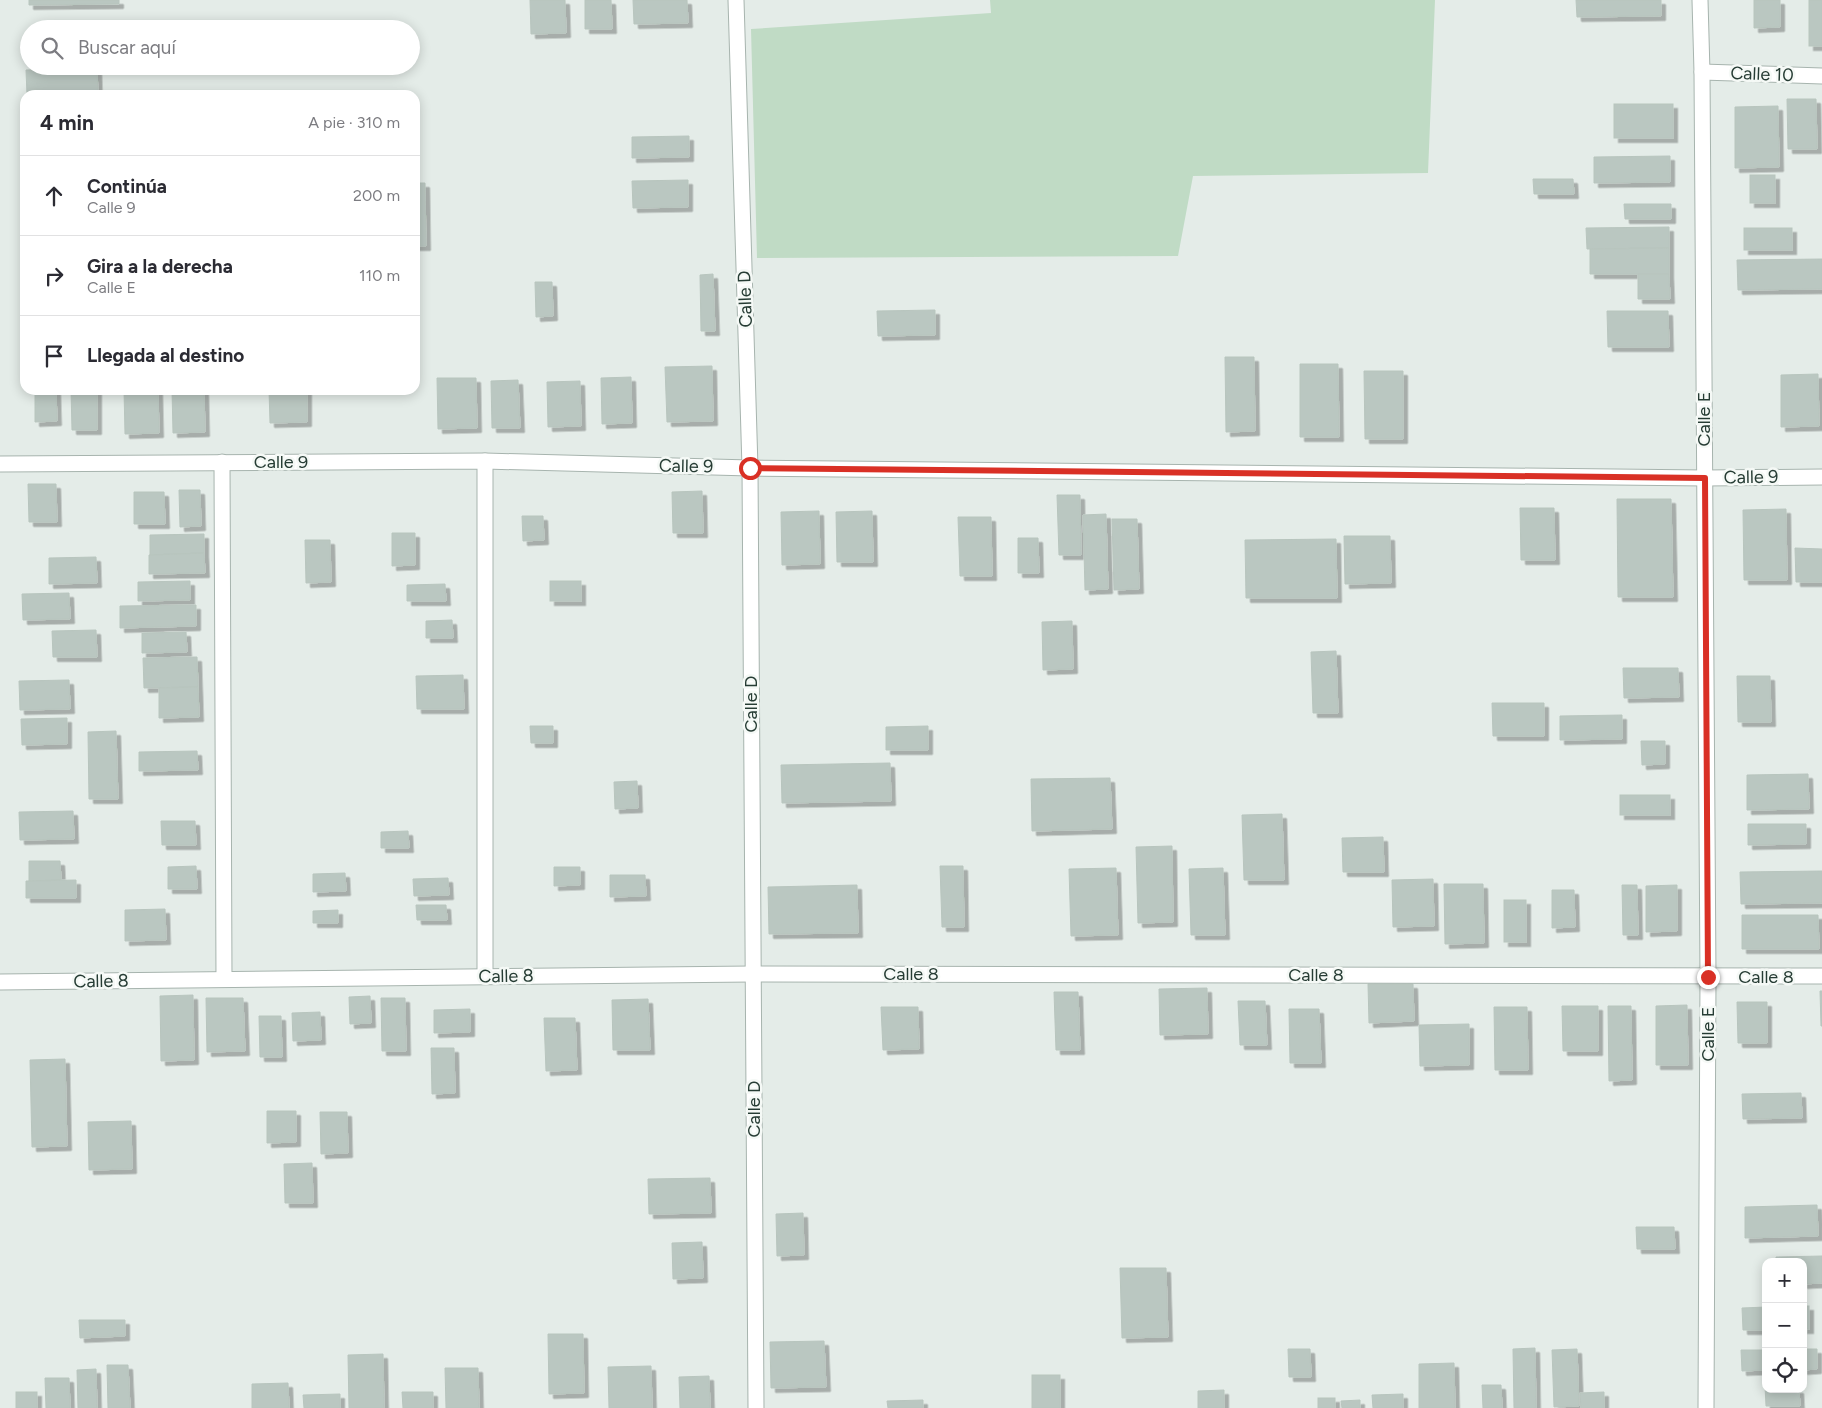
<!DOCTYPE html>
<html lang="es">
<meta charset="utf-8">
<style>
:root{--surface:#fff;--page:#f7f7f7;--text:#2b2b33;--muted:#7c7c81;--line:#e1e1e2}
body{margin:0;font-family:Figtree,sans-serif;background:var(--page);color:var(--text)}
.controls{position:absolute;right:15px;bottom:15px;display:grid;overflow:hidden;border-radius:10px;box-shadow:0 2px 12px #0003}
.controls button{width:45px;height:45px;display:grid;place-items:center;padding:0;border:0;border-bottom:1px solid var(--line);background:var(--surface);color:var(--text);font:25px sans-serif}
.stop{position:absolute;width:15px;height:15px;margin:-11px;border:4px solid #d93025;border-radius:50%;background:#fff}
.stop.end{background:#d93025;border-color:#fff;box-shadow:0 1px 5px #0008}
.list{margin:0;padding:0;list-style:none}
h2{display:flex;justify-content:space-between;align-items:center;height:65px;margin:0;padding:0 20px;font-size:21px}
h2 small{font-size:16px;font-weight:400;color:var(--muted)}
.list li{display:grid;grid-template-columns:32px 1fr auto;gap:15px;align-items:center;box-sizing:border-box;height:80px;padding:0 20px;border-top:1px solid var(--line)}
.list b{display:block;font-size:19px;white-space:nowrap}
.list p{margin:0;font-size:16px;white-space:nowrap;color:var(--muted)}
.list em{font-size:16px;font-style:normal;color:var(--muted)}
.icon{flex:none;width:28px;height:28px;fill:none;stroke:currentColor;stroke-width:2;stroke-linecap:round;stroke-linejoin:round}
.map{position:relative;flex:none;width:1822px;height:1408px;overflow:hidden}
.search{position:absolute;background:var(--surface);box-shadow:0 2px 12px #0003;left:20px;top:20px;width:400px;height:55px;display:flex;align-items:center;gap:12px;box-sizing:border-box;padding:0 18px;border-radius:28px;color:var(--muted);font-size:19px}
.panel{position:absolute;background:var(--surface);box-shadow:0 2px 12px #0003;left:20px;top:90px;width:400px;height:305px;border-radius:15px}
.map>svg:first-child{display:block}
</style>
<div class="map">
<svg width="1822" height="1408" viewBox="0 0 1822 1408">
<defs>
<filter id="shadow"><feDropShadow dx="4.5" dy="4.5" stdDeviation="0" flood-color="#0004"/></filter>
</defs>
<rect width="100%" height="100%" fill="#e4ece8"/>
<!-- green -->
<polygon fill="#c0dbc5" points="990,0 1435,0 1428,173 1193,176 1178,256 757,258 751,29 991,13"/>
<!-- building -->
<g fill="#bac7c1" stroke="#b8c5be" filter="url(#shadow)">
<polygon points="29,0 119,0 119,4 29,5"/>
<polygon points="530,0 565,0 566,33 531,34"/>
<polygon points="585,0 611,0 612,29 585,29"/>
<polygon points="633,0 687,0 688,23 634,24"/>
<polygon points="1576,0 1661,0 1661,16 1577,17"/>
<polygon points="1754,0 1780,0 1780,27 1754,28"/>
<rect x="1809" y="0" width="13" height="46"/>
<polygon points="97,68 98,94 27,95 26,70"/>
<polygon points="1787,99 1816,99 1817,149 1788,149"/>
<rect x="1614" y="104" width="59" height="34"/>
<polygon points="1778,106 1779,167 1735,168 1735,107"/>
<polygon points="689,136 689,157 632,158 632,137"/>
<polygon points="1670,156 1670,182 1594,183 1594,157"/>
<rect x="1750" y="175" width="25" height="28"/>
<polygon points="1533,179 1573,179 1574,194 1534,194"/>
<polygon points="688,180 688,207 633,208 632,181"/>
<polygon points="415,183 425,183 426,246 415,246"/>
<polygon points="1624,204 1671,204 1671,219 1625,219"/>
<polygon points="1669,227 1669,248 1587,249 1586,228"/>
<rect x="1744" y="228" width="48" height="22"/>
<polygon points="1669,248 1669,274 1590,274 1590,249"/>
<polygon points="1822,259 1822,289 1738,290 1737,260"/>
<polygon points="713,274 715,331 701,331 700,275"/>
<polygon points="1638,274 1669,274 1670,299 1638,299"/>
<polygon points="535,282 552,282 553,316 536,317"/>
<polygon points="935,310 935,335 878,336 877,311"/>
<polygon points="1607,311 1668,311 1669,347 1608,347"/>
<polygon points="1225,357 1254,357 1255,431 1226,432"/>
<polygon points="1300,364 1338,364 1339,437 1300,437"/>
<polygon points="712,366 713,421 667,422 665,367"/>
<polygon points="1364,371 1403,371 1403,439 1365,439"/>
<polygon points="1818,374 1819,426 1781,427 1781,375"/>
<polygon points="631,377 632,423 602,424 601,378"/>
<polygon points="437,378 476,378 477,428 438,429"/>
<polygon points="518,380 520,428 492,428 491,381"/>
<polygon points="580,381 581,426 548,427 547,382"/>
<polygon points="35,390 56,390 57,421 35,422"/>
<polygon points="71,390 97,390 97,430 72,430"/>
<polygon points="124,390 158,390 159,433 125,434"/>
<polygon points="172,390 204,390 205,432 173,433"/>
<polygon points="269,390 307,390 307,422 270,423"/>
<polygon points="28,484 56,484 57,522 29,522"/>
<polygon points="179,490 200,490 201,526 180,527"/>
<polygon points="702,491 703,533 673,533 672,492"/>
<polygon points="134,492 164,492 165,524 134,524"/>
<polygon points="1057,495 1080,495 1081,555 1059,555"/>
<polygon points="1617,499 1671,499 1673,597 1618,597"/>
<polygon points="1520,508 1554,508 1555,560 1521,560"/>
<polygon points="1786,509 1787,580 1744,580 1743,510"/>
<polygon points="819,511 820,564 782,565 781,512"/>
<polygon points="872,511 873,562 837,562 836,512"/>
<polygon points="1106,514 1108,589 1085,590 1083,515"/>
<polygon points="522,516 543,516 544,540 523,541"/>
<polygon points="958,517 991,517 992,576 960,576"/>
<polygon points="1112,519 1137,519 1139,589 1114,590"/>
<polygon points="392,533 415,533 415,565 392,566"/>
<polygon points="204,534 204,553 150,555 150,535"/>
<polygon points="1344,536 1390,536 1391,583 1345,584"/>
<polygon points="1018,538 1038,538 1039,573 1018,573"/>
<polygon points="1336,539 1337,598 1246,598 1245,540"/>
<polygon points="305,540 330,540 331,582 306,583"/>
<polygon points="1795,548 1822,549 1822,582 1796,582"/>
<polygon points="204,553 205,573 149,574 149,555"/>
<polygon points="96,557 97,583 49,584 49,558"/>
<polygon points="190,581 190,600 138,601 138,582"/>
<rect x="550" y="581" width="31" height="20"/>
<polygon points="445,584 446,601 407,601 407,585"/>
<polygon points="69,593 70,619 23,620 22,594"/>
<polygon points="196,605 196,626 120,628 120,606"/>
<polygon points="452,620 453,638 426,638 426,621"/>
<polygon points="1072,621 1073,669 1043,670 1042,622"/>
<polygon points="96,630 97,657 53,657 52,631"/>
<polygon points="186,632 187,652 142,653 142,633"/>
<polygon points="1336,651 1338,713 1313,713 1311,652"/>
<polygon points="197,657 198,687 144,688 143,658"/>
<polygon points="1623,668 1678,668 1679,697 1624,698"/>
<polygon points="463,675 464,709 417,709 416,676"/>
<polygon points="1737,676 1770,676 1771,722 1738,722"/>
<polygon points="69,680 70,709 20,710 19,681"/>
<polygon points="198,687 199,717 159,718 159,688"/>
<polygon points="1492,703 1544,703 1544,736 1493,736"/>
<polygon points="1622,715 1622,739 1560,740 1560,716"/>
<polygon points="67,718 67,744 22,745 21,719"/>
<polygon points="530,726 553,726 553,743 531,743"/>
<polygon points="928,726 928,750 886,750 886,727"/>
<polygon points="116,731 118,799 89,799 88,732"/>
<polygon points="1641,741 1665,741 1665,764 1642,765"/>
<polygon points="197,751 198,770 139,771 139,752"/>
<polygon points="890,763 891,801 782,803 781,765"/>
<polygon points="1808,774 1809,809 1747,810 1747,775"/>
<polygon points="1110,778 1112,829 1032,831 1031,779"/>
<polygon points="637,781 638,808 615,809 614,782"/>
<rect x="1620" y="795" width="50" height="20"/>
<polygon points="73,811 74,839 20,840 19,812"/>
<polygon points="1282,814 1284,880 1244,880 1242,815"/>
<polygon points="161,821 195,821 196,845 162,845"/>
<polygon points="1748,824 1806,824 1806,844 1748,845"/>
<polygon points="408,831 409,848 381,848 381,832"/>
<polygon points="1383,837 1384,872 1343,872 1342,838"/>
<polygon points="1172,846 1173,922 1138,923 1136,847"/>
<polygon points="29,861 60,861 61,880 29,881"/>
<polygon points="196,866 197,889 168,889 168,867"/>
<polygon points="940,866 963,866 964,927 942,927"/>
<polygon points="554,867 580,867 580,885 554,886"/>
<polygon points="1116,868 1118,935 1071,936 1069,869"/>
<polygon points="1223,868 1225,935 1191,935 1189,869"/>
<polygon points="1822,871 1822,903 1741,904 1740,872"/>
<polygon points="345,873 346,891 313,892 313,874"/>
<polygon points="610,875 645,875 646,896 610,897"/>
<polygon points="448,878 449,895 414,896 413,879"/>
<polygon points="1433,879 1434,926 1393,927 1392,880"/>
<polygon points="76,880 76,898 26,898 26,881"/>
<polygon points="1444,884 1483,884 1484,943 1445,944"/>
<polygon points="857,885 858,933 769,934 768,887"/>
<polygon points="1622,885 1637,885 1638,935 1623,935"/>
<polygon points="1677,885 1677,931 1646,932 1646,886"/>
<polygon points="1552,890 1574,890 1575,927 1552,928"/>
<rect x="1504" y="900" width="22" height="42"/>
<polygon points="416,905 446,905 447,920 417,920"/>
<polygon points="165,909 166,940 125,941 125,910"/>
<polygon points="338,910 338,923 313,923 313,911"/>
<polygon points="1742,915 1818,915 1819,949 1742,949"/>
<polygon points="1368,984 1413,984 1414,1021 1369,1023"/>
<polygon points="1207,988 1208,1034 1160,1035 1159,989"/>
<polygon points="1820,991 1822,991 1822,1026 1821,1026"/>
<polygon points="1054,992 1078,992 1080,1050 1056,1050"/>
<polygon points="193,995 194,1060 161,1061 160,996"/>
<polygon points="370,996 371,1023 350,1024 349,997"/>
<polygon points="206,998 243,998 245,1051 207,1052"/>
<polygon points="381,998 405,998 406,1051 382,1051"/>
<polygon points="648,999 650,1050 613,1050 612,1000"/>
<polygon points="1238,1001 1265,1001 1267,1045 1240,1045"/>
<polygon points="1737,1002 1767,1002 1767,1043 1738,1043"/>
<polygon points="1687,1005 1688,1065 1656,1065 1656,1006"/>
<polygon points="1562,1006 1598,1006 1598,1051 1563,1051"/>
<polygon points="1608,1006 1631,1006 1632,1080 1609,1081"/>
<polygon points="881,1007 918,1007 919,1049 883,1050"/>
<polygon points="1494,1007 1527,1007 1528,1070 1495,1070"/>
<polygon points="470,1009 470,1032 434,1033 434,1010"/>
<polygon points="1289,1009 1319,1009 1321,1063 1290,1063"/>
<polygon points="320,1012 321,1040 293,1041 292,1013"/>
<polygon points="259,1016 281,1016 282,1057 260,1057"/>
<polygon points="544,1018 575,1018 577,1070 546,1071"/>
<polygon points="1469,1024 1469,1065 1420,1066 1419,1025"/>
<polygon points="431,1048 454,1048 455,1093 432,1094"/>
<polygon points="65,1059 67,1146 32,1147 30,1060"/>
<polygon points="1801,1093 1802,1118 1743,1119 1742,1094"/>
<polygon points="267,1111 296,1111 296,1142 267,1143"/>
<polygon points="320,1112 347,1112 348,1153 321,1154"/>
<polygon points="131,1121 132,1169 89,1170 88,1122"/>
<polygon points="312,1163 313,1203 285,1203 284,1164"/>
<polygon points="710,1178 711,1213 649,1214 648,1179"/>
<polygon points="1817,1205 1818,1236 1745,1238 1745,1207"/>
<polygon points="803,1213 804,1255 777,1256 776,1214"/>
<polygon points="1636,1227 1674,1227 1675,1249 1637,1249"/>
<polygon points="702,1242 703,1278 673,1279 672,1243"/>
<polygon points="1822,1256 1822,1283 1803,1284 1803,1262 1776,1262 1776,1257"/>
<polygon points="1120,1268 1166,1268 1168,1337 1122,1338"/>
<rect x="1803" y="1306" width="6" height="23"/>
<polygon points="1766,1307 1766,1330 1743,1330 1742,1308"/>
<polygon points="79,1320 125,1320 125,1336 80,1338"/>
<polygon points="548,1334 583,1334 584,1393 549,1394"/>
<polygon points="824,1341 826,1387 771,1388 770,1342"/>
<polygon points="1535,1348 1536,1408 1514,1408 1513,1349"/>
<polygon points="1288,1349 1310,1349 1311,1377 1289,1377"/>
<polygon points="1577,1349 1579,1406 1554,1407 1552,1350"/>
<polygon points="1803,1349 1817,1349 1817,1369 1803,1370"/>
<polygon points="1741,1350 1766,1350 1766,1370 1742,1371"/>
<polygon points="383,1354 384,1408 349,1408 348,1355"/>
<polygon points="1454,1363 1455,1408 1419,1408 1419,1364"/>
<polygon points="107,1365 128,1365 130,1408 108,1408"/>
<polygon points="651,1366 652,1408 609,1408 608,1367"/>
<polygon points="445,1368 478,1368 479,1408 446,1408"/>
<polygon points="96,1369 97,1408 78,1408 77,1370"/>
<rect x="1032" y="1375" width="28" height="33"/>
<polygon points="709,1376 710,1408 680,1408 679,1377"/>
<polygon points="45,1378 69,1378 70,1408 46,1408"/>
<polygon points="288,1383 289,1408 252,1408 252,1384"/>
<polygon points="1482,1385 1501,1385 1502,1408 1483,1408"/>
<polygon points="1765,1386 1766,1389 1799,1389 1800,1406 1766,1406"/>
<polygon points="1224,1390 1224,1408 1198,1408 1198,1391"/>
<rect x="16" y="1392" width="21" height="16"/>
<polygon points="402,1392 433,1392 433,1408 403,1408"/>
<polygon points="1604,1392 1604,1408 1581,1408 1580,1393"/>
<polygon points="340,1394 340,1408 304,1408 303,1395"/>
<polygon points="1403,1394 1403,1408 1373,1408 1372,1395"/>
<rect x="1318" y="1398" width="17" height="10"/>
<polygon points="923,1400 923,1408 888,1408 887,1401"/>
<polygon points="1360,1400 1360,1408 1342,1408 1341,1401"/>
</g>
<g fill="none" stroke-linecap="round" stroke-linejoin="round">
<defs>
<g id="minor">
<polyline points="736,0 750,468 756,1408"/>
<polyline points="1700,0 1702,72 1708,977 1706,1408"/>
<polyline points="1702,72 1822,76"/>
<polyline points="485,461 485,976"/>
<polyline points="222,462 224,979"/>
<polyline points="0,464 485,461 750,468 1705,478 1822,477"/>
<polyline points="0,982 752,974 1822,976"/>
</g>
</defs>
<!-- minor casing -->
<use href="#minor" stroke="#a7b4ae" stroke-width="17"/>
<!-- minor -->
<use href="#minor" stroke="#fff" stroke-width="15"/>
</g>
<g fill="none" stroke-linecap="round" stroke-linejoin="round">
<!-- route -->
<polyline stroke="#d93025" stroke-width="6" points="750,468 1705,478 1708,977"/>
</g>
<g text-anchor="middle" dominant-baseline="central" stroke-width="5" stroke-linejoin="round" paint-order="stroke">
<!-- street labels -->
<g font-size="18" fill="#263c34" stroke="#f5f9f6">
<text transform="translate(1762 74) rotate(2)">Calle 10</text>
<text transform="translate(745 299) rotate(-92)">Calle D</text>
<text transform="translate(1704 419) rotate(-90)">Calle E</text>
<text x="281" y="462">Calle 9</text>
<text transform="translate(686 466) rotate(1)">Calle 9</text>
<text transform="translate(1751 477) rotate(-1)">Calle 9</text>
<text transform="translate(751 704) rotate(-90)">Calle D</text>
<text x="911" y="974">Calle 8</text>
<text x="1316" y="975">Calle 8</text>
<text transform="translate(506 976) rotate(-1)">Calle 8</text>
<text x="1766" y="977">Calle 8</text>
<text transform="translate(101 981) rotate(-1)">Calle 8</text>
<text transform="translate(1708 1034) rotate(-90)">Calle E</text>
<text transform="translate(754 1109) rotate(-90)">Calle D</text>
</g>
</g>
</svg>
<div class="controls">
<button>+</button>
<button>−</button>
<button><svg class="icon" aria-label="locate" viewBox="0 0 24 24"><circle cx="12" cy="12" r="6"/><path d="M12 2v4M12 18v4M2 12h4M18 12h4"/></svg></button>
</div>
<div class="stop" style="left:750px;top:468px"></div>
<div class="stop end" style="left:1708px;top:977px"></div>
<div class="search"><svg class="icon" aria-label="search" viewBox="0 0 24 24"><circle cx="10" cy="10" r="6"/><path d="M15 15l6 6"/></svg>Buscar aquí</div>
<section class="panel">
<h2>4 min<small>A pie · 310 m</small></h2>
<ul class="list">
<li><svg class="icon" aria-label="ahead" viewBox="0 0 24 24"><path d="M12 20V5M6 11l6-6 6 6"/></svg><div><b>Continúa</b><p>Calle 9</p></div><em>200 m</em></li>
<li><svg class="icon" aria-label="right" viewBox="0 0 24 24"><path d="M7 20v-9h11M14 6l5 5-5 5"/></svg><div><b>Gira a la derecha</b><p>Calle E</p></div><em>110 m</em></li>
<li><svg class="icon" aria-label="arrive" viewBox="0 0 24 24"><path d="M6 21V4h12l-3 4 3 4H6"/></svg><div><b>Llegada al destino</b></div></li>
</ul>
</section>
</div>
